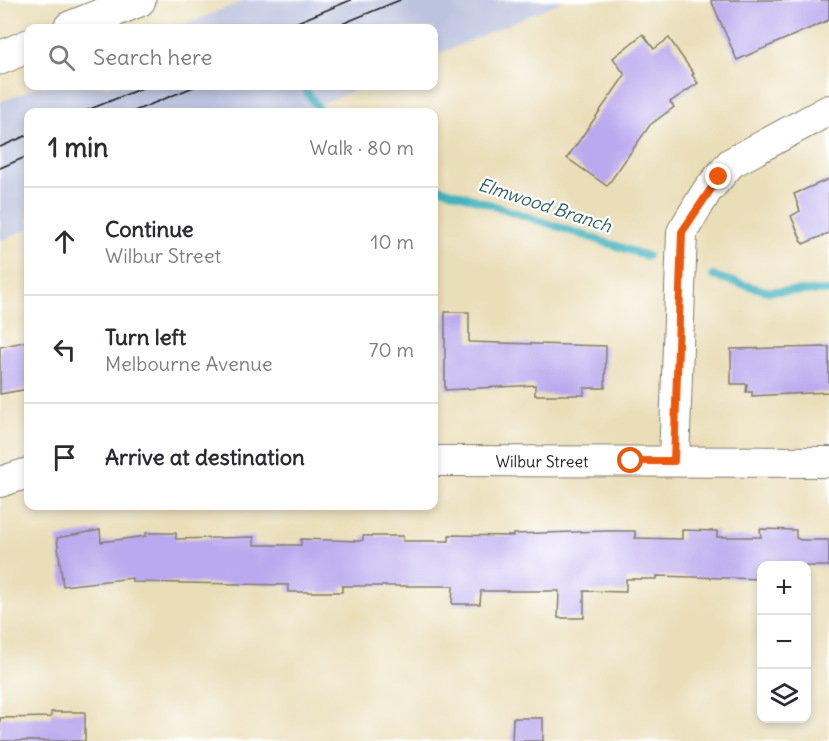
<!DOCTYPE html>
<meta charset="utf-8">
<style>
:root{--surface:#fff;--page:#f2f2f3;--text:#2b2b33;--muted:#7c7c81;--line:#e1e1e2}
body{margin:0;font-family:Delius,sans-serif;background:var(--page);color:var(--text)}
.controls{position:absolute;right:18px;bottom:18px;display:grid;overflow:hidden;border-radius:12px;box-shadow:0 3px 9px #0003}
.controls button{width:54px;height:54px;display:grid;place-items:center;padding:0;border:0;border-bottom:2px solid var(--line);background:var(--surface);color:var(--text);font:30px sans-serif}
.stop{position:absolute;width:18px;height:18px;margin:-14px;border:4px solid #ea580c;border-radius:50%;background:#fff}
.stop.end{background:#ea580c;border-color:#fff;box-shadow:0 2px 6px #0008}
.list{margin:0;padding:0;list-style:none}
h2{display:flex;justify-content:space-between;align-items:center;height:78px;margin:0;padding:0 24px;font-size:26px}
h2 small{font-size:20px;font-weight:400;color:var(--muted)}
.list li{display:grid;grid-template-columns:39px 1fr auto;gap:18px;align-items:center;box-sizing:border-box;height:108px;padding:0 24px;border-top:2px solid var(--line)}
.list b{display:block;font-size:22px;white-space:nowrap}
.list p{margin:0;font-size:20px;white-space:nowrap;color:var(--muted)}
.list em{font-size:20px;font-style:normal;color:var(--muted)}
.icon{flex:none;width:33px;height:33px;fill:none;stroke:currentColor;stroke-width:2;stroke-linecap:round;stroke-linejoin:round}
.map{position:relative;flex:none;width:829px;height:741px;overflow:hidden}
.search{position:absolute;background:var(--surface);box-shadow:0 3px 9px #0003;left:24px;top:24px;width:414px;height:66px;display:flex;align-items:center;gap:15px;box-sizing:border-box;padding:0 21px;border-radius:12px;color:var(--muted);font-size:22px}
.panel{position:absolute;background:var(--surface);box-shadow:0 3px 9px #0003;left:24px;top:108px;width:414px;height:402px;border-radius:12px}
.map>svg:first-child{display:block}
</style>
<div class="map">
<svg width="829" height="741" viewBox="0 0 829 741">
<rect width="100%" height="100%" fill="#fff"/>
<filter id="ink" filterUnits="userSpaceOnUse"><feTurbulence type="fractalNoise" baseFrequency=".0167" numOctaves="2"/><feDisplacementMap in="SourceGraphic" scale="12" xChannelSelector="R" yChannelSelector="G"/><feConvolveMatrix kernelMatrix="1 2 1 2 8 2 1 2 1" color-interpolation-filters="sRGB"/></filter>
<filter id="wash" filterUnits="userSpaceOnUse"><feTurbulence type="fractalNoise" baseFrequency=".008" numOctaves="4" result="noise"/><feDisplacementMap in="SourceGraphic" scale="24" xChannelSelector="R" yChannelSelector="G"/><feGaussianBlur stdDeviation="1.35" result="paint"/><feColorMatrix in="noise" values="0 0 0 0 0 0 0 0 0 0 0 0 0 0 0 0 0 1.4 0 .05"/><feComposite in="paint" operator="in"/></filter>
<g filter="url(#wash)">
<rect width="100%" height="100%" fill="#eadeb9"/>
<!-- industrial -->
<g fill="#bcc3de">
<polygon points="245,0 565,0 434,56 434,28 177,28"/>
<polygon points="40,86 365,86 301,112 28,112 28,229 0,241 0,102"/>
</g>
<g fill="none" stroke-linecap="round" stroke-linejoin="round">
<!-- stream -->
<g stroke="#43b2be" stroke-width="8">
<polyline points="303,86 321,112"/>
<polyline points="434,186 647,256"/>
<polyline points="713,276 767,291 829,291"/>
</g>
</g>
<g id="blocks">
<!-- building -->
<g fill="#baa9ee">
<polygon points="711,0 829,0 829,20 737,60"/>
<polygon points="643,34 654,49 669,38 694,74 692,75 698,83 670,102 674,107 650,125 607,186 567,158 625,75 613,58"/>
<polygon points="829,179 829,233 803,244 791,216 800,211 794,194"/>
<polygon points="445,312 469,312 469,342 606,346 605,388 584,388 584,395 535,395 535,385 445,390"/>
<polygon points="28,341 28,389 0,394 0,347"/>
<polygon points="829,347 829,392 752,396 752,392 746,392 747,384 731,384 731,349"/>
<polygon points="760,529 796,530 796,538 801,540 829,540 829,566 762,566 762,579 657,576 657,579 626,579 626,592 584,591 584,618 558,618 559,591 481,591 480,604 452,604 453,586 342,586 342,592 288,592 288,585 132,582 132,578 63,586 57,538 100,530 101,542 146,536 146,533 176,533 176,539 254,537 254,545 301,545 301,539 359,541 363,540 363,536 403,536 403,541 449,541 449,535 513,536 513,534 605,531 635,531 635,538 682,539 682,530 717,531 717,537 761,537"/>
<polygon points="51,712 85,712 85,741 0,741 0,718 51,717"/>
<polygon points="513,718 543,718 543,741 512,741"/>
</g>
</g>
</g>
<g filter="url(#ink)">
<use href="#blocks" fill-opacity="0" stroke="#837d6a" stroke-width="1.5"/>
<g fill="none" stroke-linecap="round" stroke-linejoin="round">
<defs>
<g id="street">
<path id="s1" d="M434,461l395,1"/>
<polyline points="674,461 682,232 707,191 731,163 829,110"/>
<polyline points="0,482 28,473"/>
</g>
<g id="secondary">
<polyline points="70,28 139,0"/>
<polyline points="0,58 28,46"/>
</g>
</defs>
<!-- street casing -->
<use href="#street" stroke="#837d6a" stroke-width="32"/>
<!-- secondary casing -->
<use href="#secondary" stroke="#837d6a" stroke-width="35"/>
<!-- street -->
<use href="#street" stroke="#fff" stroke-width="30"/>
<!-- secondary -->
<use href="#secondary" stroke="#fff" stroke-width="33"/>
<!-- tram -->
<g stroke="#1c1c1c" stroke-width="1.5">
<polyline points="283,28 351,0"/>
<polyline points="332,28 400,0"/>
<polyline points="83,112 147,86"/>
<polyline points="132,112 196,86"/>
<polyline points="0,147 28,135"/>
<polyline points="0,168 28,156"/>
</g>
</g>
</g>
<g fill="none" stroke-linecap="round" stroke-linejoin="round" filter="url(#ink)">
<!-- route -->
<polyline stroke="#ea580c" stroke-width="8" points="631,461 674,461 682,232 719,177"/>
</g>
<g text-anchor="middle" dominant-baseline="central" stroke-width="4.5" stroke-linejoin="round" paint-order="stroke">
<!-- street labels -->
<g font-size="16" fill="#1c1c1c" stroke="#fff">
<text stroke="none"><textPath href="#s1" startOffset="108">Wilbur Street</textPath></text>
</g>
<!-- water labels -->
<g font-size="18" font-style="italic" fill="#2e6065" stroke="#fff">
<text transform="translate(545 205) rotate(18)">Elmwood Branch</text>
</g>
</g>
</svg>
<div class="controls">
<button>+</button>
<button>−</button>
<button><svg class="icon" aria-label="layers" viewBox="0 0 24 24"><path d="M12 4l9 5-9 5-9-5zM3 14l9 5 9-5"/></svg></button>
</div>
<div class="stop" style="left:631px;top:461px"></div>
<div class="stop end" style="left:719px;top:177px"></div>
<div class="search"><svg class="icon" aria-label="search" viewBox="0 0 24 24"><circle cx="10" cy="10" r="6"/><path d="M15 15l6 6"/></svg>Search here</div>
<section class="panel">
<h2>1 min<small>Walk · 80 m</small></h2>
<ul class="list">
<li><svg class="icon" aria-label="ahead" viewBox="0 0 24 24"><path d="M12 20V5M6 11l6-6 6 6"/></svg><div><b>Continue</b><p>Wilbur Street</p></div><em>10 m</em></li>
<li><svg class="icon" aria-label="left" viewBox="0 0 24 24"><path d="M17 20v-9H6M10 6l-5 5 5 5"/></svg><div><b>Turn left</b><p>Melbourne Avenue</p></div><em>70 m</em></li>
<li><svg class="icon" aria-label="arrive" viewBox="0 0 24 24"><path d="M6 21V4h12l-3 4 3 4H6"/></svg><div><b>Arrive at destination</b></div></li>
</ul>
</section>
</div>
